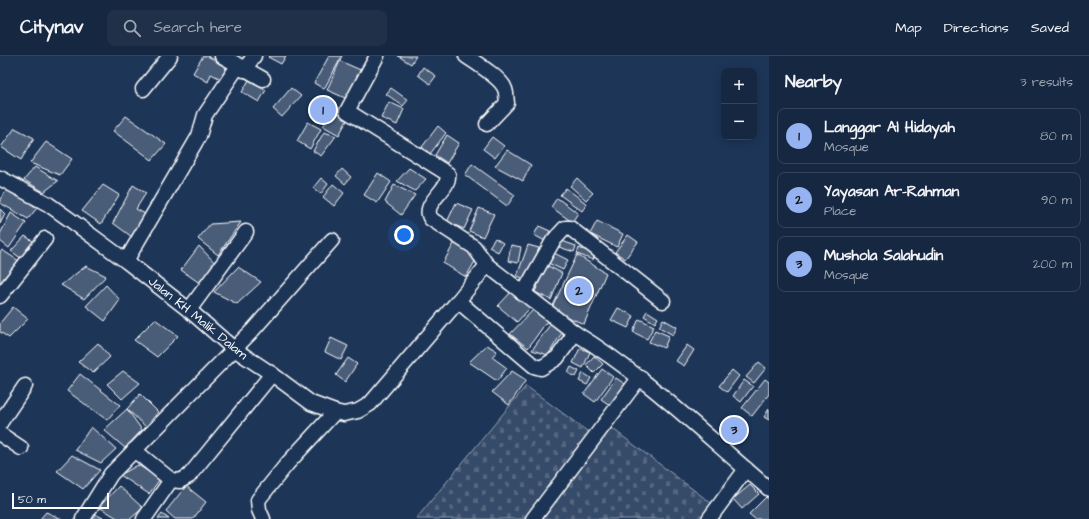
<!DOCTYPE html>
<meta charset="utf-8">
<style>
:root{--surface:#162841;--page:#1f3048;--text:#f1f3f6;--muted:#9ea6b1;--line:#35445a;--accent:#95b2f1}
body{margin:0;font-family:"Architects Daughter",sans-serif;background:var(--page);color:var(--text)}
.controls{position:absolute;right:12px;top:12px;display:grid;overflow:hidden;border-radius:8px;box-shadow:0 2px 10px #0003}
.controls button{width:36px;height:36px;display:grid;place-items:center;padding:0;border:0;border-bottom:1px solid var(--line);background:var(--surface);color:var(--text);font:20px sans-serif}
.scale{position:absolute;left:12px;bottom:10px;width:97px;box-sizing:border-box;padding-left:4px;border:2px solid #fff;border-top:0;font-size:11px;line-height:14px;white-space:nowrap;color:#fff;-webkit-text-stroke:3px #1d3557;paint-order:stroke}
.you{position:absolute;left:404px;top:179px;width:14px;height:14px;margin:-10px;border:3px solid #fff;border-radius:50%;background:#1a73e8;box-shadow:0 0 0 6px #1a73e833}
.badge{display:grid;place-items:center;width:26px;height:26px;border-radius:50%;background:var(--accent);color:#111;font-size:13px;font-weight:700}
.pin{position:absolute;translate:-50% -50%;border:2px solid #fff;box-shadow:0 1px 4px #0006}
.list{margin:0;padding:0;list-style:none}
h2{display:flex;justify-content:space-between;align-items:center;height:52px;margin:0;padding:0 16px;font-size:17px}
h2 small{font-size:13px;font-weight:400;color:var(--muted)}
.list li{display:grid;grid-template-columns:26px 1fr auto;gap:12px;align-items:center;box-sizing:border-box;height:56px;margin:0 8px 8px;padding:0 8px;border:1px solid var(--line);border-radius:8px}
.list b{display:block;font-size:15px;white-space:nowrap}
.list p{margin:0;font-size:13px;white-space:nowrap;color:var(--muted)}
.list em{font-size:13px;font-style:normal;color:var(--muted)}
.icon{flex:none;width:22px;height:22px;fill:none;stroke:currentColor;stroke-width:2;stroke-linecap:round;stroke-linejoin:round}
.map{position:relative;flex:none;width:769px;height:463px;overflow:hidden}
header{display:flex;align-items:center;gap:24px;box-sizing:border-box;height:56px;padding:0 20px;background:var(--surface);border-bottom:1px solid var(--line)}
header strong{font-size:19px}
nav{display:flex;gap:22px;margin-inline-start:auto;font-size:14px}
.search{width:280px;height:36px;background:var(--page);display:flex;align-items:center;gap:10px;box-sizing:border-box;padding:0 14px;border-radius:8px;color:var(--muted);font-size:15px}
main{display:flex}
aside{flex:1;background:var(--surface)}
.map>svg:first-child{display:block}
</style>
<header>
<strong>Citynav</strong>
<div class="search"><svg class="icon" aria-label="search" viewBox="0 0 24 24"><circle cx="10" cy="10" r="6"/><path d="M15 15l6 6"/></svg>Search here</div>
<nav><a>Map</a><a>Directions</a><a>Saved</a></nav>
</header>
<main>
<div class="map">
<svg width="769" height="463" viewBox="0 0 769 463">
<defs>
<pattern id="cemetery-stones" width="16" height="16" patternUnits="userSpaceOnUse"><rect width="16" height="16" fill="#364b69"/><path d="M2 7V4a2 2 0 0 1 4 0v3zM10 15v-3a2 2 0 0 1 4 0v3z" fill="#546680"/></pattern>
</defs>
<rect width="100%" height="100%" fill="#1d3557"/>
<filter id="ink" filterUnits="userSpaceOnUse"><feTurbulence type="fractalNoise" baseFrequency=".025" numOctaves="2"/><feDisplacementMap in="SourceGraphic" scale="8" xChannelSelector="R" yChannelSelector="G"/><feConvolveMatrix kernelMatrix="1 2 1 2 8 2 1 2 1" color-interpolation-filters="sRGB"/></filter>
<g filter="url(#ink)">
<!-- cemetery -->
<g fill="url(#cemetery-stones)" stroke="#9aa5b4">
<polygon points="526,330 591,378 525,463 416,463"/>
<polygon points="609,370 715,450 705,463 540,463"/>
</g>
<!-- building -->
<g fill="#4a5d79" stroke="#fff">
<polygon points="203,0 207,0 227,10 221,23 211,18 208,26 193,17"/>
<polygon points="269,0 286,0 281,8 268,1"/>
<polygon points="329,0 342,0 324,33 314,27"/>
<polygon points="398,0 416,0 411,8"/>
<polygon points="340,5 365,16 352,45 327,34"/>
<polygon points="423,11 436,20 430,28 418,19"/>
<polygon points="249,24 266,34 259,46 242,36"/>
<polygon points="291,32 301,40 282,61 273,53"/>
<polygon points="391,32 408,44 403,50 386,38"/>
<polygon points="319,46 332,52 327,62 314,56"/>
<polygon points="389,46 404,53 397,69 381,62"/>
<polygon points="336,54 349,61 339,79 323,70"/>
<polygon points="126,60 166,88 152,104 113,75"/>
<polygon points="308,66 321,73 310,93 297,85"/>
<polygon points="438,70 446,77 430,98 422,91"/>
<polygon points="15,72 34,82 21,104 1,91"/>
<polygon points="324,76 336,80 321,100 313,95"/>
<polygon points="447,79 459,87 447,107 435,99"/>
<polygon points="492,81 504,90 495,102 483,93"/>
<polygon points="46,86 72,103 60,119 30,107"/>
<polygon points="507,94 531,109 523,125 495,110"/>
<polygon points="472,108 515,139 507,150 465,119"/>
<polygon points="35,111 58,125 44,136 24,124"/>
<polygon points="409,112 426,123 415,135 397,125"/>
<polygon points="342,113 351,121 345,128 336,120"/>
<polygon points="378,117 391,126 377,147 364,139"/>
<polygon points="321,122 328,128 321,138 313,132"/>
<polygon points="577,122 593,137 586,144 570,130"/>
<polygon points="333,128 344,137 334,150 323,141"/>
<polygon points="103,129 119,139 101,168 82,155"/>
<polygon points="133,129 146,137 136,153 147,159 132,181 113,167"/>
<polygon points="394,129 415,139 401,159 385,146"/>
<polygon points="9,132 37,152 28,163 0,147 0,143"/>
<polygon points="566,132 587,148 582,155 560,139"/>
<polygon points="557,142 578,157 572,166 551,151"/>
<polygon points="456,147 473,154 464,173 447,166"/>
<polygon points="479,152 494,158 483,181 469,175"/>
<polygon points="0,153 5,158 0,168"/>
<polygon points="11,157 26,167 9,192 0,185 0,178"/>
<polygon points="597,165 623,178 617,191 590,178"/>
<polygon points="241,166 218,199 198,183 210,168"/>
<polygon points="539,170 550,175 545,185 534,179"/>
<polygon points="628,179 638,186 625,203 615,196"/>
<polygon points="25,180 36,187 22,203 11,195"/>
<polygon points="495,182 503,187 498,196 489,191"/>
<polygon points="562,185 576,190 574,196 559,191"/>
<polygon points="455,186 478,200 466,221 443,207"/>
<polygon points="511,189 521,191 518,207 508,205"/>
<polygon points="528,189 539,192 528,224 517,220"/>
<polygon points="199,190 218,210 201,228 181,214"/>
<polygon points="579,192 595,198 593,204 577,198"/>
<polygon points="2,194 19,205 0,229 0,197"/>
<polygon points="552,196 568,204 563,214 546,206"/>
<polygon points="577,199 606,217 584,268 551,254"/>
<polygon points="546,209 562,217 551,244 535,236"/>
<polygon points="86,210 106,220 84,243 61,229"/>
<polygon points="238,211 261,226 237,248 214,236"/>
<polygon points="106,229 120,244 105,265 86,250"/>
<polygon points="513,234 530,252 517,266 498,250"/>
<polygon points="13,251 28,263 9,282 0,276 0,267"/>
<polygon points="535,252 550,261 528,292 510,278"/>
<polygon points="618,252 634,260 628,272 611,264"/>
<polygon points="647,255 658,262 655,267 644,260"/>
<polygon points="155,263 178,280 157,301 134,284"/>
<polygon points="639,263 654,270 647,283 633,276"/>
<polygon points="663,263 677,271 673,279 659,271"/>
<polygon points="552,266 565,272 548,299 532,294"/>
<polygon points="655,274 669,280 664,292 649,286"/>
<polygon points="331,282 348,290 341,304 325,296"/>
<polygon points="98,287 110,301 93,317 78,306"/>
<polygon points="487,289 497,295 492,301 507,312 497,325 469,306"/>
<polygon points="687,289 694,294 684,310 676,305"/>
<polygon points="580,292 590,296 583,312 573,307"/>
<polygon points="594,300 603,308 594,317 586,309"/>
<polygon points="348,302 357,308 345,326 336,319"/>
<polygon points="759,306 766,312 754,327 746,321"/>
<polygon points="571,311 579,315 576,321 568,317"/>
<polygon points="602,313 613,321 595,346 584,338"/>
<polygon points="732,314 739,320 727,336 719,330"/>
<polygon points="123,315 140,327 122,343 107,328"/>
<polygon points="512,315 526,324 509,349 492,336"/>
<polygon points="583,317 591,322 587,329 579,325"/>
<polygon points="80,318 120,349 107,364 67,335"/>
<polygon points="616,322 628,330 614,352 601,343"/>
<polygon points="765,323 769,326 769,338 752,360 742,352"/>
<polygon points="744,324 753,330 741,346 733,340"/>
<polygon points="140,338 158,356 146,371 127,353"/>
<polygon points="127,353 142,374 125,392 104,374"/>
<polygon points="769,353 769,364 764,361"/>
<polygon points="730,366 743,372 738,383 724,377"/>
<polygon points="91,371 116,393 101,407 75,394"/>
<polygon points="72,399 100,414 83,433 57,415"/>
<polygon points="138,409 160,423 149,438 120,419"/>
<polygon points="750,429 759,438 742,453 733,443"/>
<polygon points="119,430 143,452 130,463 119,463 99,451"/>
<polygon points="186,430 206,446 193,463 175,463 166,455"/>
<polygon points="766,441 769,444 769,463 755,463 749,458"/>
<polygon points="46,456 62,463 40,463"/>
<polygon points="95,458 105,463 92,463"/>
<polygon points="162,458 169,463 158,463"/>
</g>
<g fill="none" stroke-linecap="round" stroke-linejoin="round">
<defs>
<g id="minor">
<polyline points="222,0 263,23"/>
<path d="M377,0l-30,55 101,63c3,16 -28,29 -17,45l43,28 13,18 -29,36 76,65 7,2 16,-10 18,-25c71,43 130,102 194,156"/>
<path d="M466,0c10,7 33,21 38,31 3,5 2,10 3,16l-20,21"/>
<polyline points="244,14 254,0"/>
<polyline points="143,33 170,0"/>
<polyline points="0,122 48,148 69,163 126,205 189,254 234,293 272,318 311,347 335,356 344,358 358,355 370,348 458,245"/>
<polyline points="126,205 199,80 205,59 238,10"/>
<polyline points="487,209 575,277"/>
<polyline points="523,238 553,185 565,172 570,172 663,245"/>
<polyline points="0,240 45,183"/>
<polyline points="189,254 246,176"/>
<polyline points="0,367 25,330"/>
<polyline points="0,378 21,392"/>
<polyline points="134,394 171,424"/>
<polyline points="83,463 111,418 252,275 332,184"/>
<polyline points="144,463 171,424 180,425 189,420 272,318"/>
<polyline points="263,463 259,454 258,444 287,408 335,356"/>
<polyline points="533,463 640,321"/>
<polyline points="709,463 746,413"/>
</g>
</defs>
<!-- minor casing -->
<use href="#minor" stroke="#fff" stroke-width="17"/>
<!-- minor -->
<use href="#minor" stroke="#1d3557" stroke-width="14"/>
</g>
</g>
<g text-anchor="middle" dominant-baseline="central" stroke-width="3" stroke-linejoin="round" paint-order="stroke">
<!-- street labels -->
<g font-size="13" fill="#fff" stroke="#1d3557">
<text transform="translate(198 262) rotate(39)">Jalan KH Malik Dalam</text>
</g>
</g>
</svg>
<div class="controls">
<button>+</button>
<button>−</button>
</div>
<div class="scale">50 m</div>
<div class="you"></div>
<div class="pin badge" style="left:323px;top:54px">1</div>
<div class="pin badge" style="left:579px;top:235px">2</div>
<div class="pin badge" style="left:734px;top:374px">3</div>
</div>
<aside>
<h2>Nearby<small>3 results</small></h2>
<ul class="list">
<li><span class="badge">1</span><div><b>Langgar Al Hidayah</b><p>Mosque</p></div><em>80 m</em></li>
<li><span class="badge">2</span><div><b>Yayasan Ar-Rahman</b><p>Place</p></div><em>90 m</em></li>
<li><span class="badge">3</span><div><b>Mushola Salahudin</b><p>Mosque</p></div><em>200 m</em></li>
</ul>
</aside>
</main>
